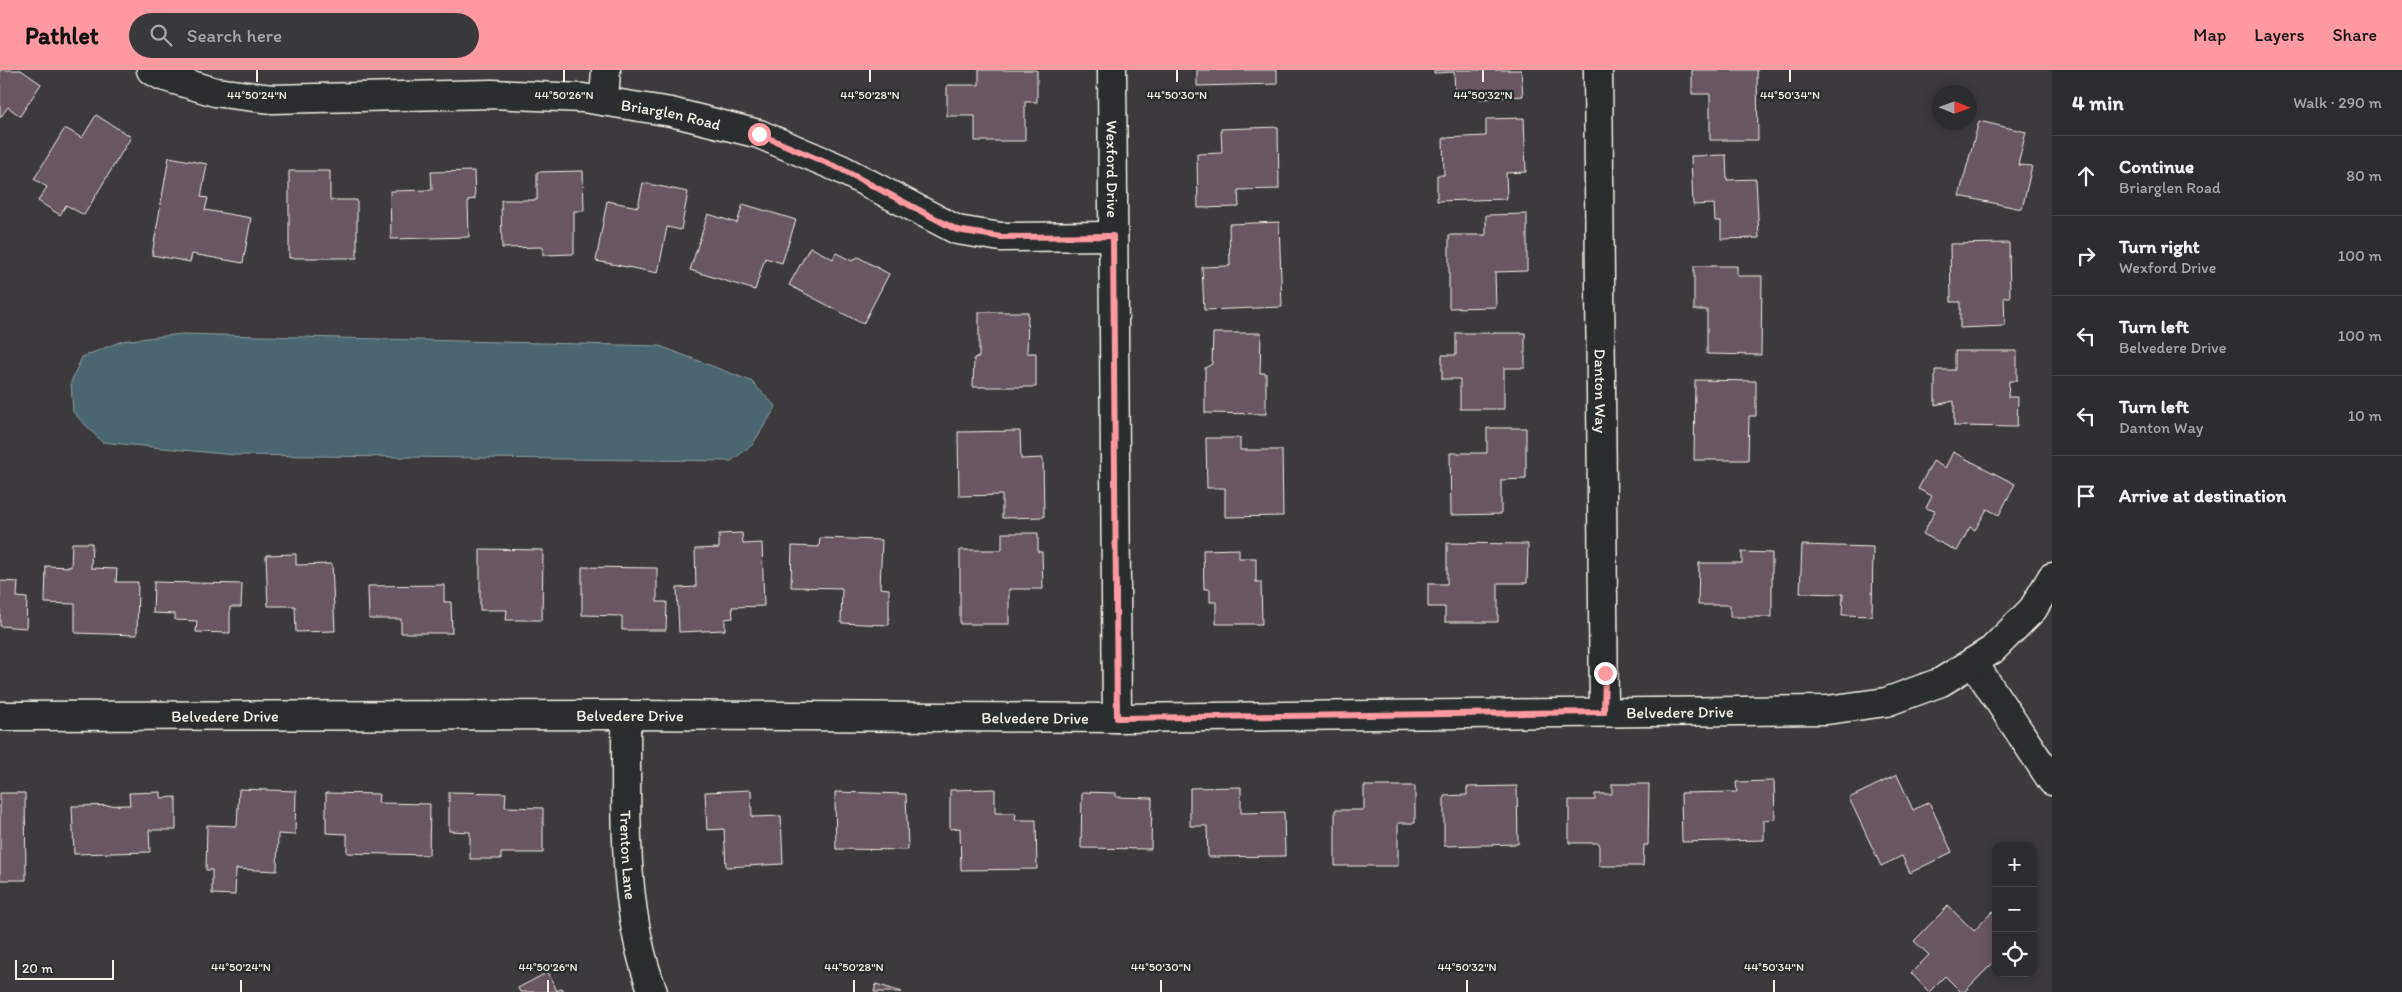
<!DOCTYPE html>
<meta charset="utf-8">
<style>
:root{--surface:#2d2c2e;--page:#39383a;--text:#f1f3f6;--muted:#a7a7aa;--line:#48484a;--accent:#ff9aa2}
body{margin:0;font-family:Itim,sans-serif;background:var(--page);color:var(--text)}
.controls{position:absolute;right:15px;bottom:15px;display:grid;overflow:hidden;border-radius:10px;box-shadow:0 2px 12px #0003}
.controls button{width:45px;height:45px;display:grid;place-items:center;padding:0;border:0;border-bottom:1px solid var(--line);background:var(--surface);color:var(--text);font:25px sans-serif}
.compass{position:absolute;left:1932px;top:15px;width:45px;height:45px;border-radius:50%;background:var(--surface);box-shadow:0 2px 12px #0003;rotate:91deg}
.scale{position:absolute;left:15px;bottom:12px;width:99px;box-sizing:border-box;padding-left:5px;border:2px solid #f4f1e8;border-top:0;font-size:14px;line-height:18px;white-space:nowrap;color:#f4f1e8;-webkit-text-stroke:4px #2a2d2e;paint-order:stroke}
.stop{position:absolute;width:15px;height:15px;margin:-11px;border:4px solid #ff9aa2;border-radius:50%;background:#fff}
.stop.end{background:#ff9aa2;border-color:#fff;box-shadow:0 1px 5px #0008}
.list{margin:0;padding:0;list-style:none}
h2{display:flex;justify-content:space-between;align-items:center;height:65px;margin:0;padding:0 20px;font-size:21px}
h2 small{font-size:16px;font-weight:400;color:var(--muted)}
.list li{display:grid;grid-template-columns:32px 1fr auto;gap:15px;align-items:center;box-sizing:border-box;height:80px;padding:0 20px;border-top:1px solid var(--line)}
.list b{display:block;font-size:19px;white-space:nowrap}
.list p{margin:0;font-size:16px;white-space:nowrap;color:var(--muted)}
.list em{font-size:16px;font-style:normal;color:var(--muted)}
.icon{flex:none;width:28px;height:28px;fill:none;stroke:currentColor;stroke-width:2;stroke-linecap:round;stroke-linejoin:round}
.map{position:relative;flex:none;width:2052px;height:922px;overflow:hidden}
header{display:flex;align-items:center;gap:30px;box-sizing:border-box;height:70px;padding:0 25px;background:var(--accent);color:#111}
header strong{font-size:24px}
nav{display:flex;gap:28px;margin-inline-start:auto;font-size:18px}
.search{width:350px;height:45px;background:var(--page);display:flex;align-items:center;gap:12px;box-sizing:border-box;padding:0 18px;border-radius:28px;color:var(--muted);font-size:19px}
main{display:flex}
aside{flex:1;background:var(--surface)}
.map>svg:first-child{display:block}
</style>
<header>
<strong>Pathlet</strong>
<div class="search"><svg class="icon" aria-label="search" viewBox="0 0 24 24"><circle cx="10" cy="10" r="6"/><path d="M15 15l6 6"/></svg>Search here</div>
<nav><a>Map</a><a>Layers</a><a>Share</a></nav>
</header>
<main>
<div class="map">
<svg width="2052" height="922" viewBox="0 0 2052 922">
<rect width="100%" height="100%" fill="#3c3a3d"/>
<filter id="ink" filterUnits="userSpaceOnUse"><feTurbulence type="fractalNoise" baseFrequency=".02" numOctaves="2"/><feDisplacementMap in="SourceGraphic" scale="10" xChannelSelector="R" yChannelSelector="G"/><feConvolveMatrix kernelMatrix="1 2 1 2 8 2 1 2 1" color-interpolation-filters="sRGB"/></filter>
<g filter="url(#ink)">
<!-- water -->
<polygon fill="#4b666f" stroke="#8f9e9f" points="181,264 660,276 751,311 776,337 752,375 731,391 234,385 102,372 73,342 71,312 82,287 122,271"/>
<!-- building -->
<g fill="#675761" stroke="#f4f1e8">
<polygon points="0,0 21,0 41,14 20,46 8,37 0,48"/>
<polygon points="979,0 1037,0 1037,32 1025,32 1025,71 975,71 975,46 947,46 947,15 979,15"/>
<polygon points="1197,0 1277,0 1277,14 1197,16"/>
<polygon points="1434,0 1521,0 1523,26 1480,29 1480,24 1455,25 1454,2 1434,3"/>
<polygon points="1692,0 1757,0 1758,70 1710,70 1710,24 1692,24"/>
<polygon points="96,45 131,67 84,145 66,135 60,145 38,131 47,117 34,109 65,58 82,68"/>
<polygon points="1524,48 1526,102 1506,103 1507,129 1437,131 1437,105 1444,105 1443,68 1486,66 1486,49"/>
<polygon points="1979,51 2026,62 2018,95 2032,96 2022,139 1959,126"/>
<polygon points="1278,57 1279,119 1238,120 1239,137 1198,138 1197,84 1222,83 1221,59"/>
<polygon points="1726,85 1727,110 1756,109 1759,168 1721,169 1721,151 1715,151 1714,134 1693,135 1691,86"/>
<polygon points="169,87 207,94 201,127 208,128 205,140 251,148 243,193 192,184 190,192 152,185"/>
<polygon points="289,101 330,101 330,130 357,130 357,188 289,188"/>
<polygon points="474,101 475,129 468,130 469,167 391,169 390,121 432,120 431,102"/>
<polygon points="583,101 584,141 574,141 574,184 543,185 543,177 502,178 501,130 537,130 537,102"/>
<polygon points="643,113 688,122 681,160 667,157 658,203 596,191 607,131 638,137"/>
<polygon points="743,134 796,150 782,193 765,188 755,220 690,200 708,144 737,153"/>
<polygon points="1527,144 1527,201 1495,202 1496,237 1449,238 1449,165 1486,165 1486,145"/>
<polygon points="1279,152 1282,237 1204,240 1202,197 1230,196 1229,154"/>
<polygon points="2009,173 2010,227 2004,227 2005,256 1960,258 1960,232 1951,232 1950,174"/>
<polygon points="810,177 833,189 836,183 852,191 858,187 889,204 863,254 789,215"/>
<polygon points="1694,196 1737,196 1737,206 1762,206 1761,285 1707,284 1707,240 1694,240"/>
<polygon points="979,242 1028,242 1027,283 1036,283 1036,317 973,317 974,288 979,287"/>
<polygon points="1213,263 1261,263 1260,303 1266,303 1266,344 1205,343 1205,298 1212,294"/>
<polygon points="1456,263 1525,263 1525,298 1504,298 1504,339 1460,339 1460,309 1442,309 1442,285 1456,285"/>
<polygon points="1955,281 2017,281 2017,311 2009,311 2008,327 2018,327 2017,357 1954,356 1954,331 1935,335 1935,300 1955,300"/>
<polygon points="1695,310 1756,311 1756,346 1749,346 1748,390 1694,390"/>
<polygon points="1487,358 1526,358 1526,409 1501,410 1501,444 1451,445 1450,383 1487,383"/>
<polygon points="1020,361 1021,389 1043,388 1044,447 1002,448 1002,425 959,426 958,362"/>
<polygon points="1206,368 1240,368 1240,380 1282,380 1283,446 1225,447 1225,418 1207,418"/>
<polygon points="1953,382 2015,414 1999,445 1987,439 1975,460 1970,457 1957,481 1923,464 1935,441 1926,438 1932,426 1918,419 1933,391 1945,398"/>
<polygon points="742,463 743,474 762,473 764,536 732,537 733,548 725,549 725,560 679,562 677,518 696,517 695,479 719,478 719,464"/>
<polygon points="1002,463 1038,463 1038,482 1042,482 1043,519 1009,519 1009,554 960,554 960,480 1002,480"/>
<polygon points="820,468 882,470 880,518 889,519 889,555 841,553 842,518 791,517 792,476 819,477"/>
<polygon points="72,473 92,473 91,498 117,499 116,512 138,512 137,565 75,563 75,534 45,533 46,496 71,497"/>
<polygon points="1447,473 1528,474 1527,513 1498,513 1498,552 1445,552 1445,537 1428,537 1428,514 1447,514"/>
<polygon points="1802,475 1873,477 1872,546 1842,545 1843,524 1800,523"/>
<polygon points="480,479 543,480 542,550 506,550 507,540 480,540"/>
<polygon points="1239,479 1239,488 1256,488 1256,512 1261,512 1262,554 1216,554 1216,532 1210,532 1210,519 1204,519 1203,480"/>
<polygon points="1742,482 1772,483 1772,547 1730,547 1730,535 1698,535 1699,493 1742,493"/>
<polygon points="296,484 296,495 332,494 335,561 296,562 295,536 268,536 266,485"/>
<polygon points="582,497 657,498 657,532 667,532 666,560 622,560 622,546 582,545"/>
<polygon points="0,511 18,512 17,527 27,528 26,558 0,556"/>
<polygon points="154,512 242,514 241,537 230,537 230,563 196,562 197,551 175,550 175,544 153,543"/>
<polygon points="444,515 444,532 451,532 452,563 401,563 401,549 369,549 368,516"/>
<polygon points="1897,705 1913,740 1929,732 1952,782 1910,803 1902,786 1881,796 1849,728"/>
<polygon points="1774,711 1775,749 1764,750 1764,770 1682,772 1681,723 1737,722 1736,712"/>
<polygon points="1612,714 1649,714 1648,775 1644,775 1643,796 1599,796 1599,773 1569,773 1569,730 1595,730 1595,724 1612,724"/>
<polygon points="1364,716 1415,716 1415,753 1398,753 1398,796 1335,796 1335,740 1364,740"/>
<polygon points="1517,716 1518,774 1444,776 1444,726 1467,725 1467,717"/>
<polygon points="1241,717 1241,743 1284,742 1285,786 1208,787 1207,756 1190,756 1190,718"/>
<polygon points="239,719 296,721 295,765 278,764 277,801 236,799 235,825 212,824 212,800 206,800 207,755 237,756"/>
<polygon points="995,719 995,743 1016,743 1015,750 1036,750 1037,799 961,800 960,758 950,759 950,720"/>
<polygon points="751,720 752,747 781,746 783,794 726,797 724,759 707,760 705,722"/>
<polygon points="161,722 161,728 176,727 176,760 149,760 150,782 74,784 72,736 130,735 129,723"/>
<polygon points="449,722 506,723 505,737 543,738 543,783 501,783 501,789 470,789 470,762 449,761"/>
<polygon points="835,722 906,724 908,780 836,779"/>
<polygon points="1082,722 1116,723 1116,727 1152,728 1151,779 1081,778"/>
<polygon points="0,723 25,723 26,810 0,810"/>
<polygon points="326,723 379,724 378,733 430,734 429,785 347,783 347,764 326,763"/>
<polygon points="1948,836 1974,861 1993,841 1996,844 1996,896 1993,893 1964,922 1961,922 1945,906 1929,922 1911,903 1929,885 1914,871"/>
<polygon points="548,902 557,921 562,918 564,922 520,922 518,918"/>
<polygon points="876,914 902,922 874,922"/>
</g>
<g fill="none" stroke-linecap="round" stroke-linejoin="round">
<defs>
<g id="minor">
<path id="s1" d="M151,0l11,6 53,16 57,7 220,-5 91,4 88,14 88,22 82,35 116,61 44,7 112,-1"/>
<path id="s2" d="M1112,0l5,648"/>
<path id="s3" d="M1598,0l6,642"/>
<polyline points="604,31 606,0"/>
<polyline points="1973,592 2052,711"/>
<path id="s4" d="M626,645c1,92 -6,190 27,277"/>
<path id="s5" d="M0,646l626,-1 491,3 710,-8 59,-8 55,-20 51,-32 41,-41 19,-32"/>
</g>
</defs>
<!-- minor casing -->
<use href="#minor" stroke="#f4f1e8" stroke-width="31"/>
<!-- minor -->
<use href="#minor" stroke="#2a2d2e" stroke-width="28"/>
</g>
</g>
<g fill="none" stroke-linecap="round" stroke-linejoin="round" filter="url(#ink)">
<!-- route -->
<polyline stroke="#ff9aa2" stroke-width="6" points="759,64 841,99 957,160 1001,167 1113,166 1117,648 1604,642 1605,603"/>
</g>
<!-- ticks -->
<path fill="none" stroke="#f4f1e8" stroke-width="2" d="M257,12v-12M564,12v-12M870,12v-12M1177,12v-12M1483,12v-12M1790,12v-12M241,922v-12M548,922v-12M854,922v-12M1161,922v-12M1467,922v-12M1774,922v-12"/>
<g text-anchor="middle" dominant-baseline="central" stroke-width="5" stroke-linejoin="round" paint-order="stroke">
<!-- street labels -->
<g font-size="16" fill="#f4f1e8" stroke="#2a2d2e">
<text stroke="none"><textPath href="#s1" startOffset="526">Briarglen Road</textPath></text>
<text stroke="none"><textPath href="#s2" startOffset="99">Wexford Drive</textPath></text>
<text stroke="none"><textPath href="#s3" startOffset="321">Danton Way</textPath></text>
<text stroke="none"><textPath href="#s5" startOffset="1680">Belvedere Drive</textPath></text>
<text stroke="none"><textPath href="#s5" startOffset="630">Belvedere Drive</textPath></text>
<text stroke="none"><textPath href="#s5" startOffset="225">Belvedere Drive</textPath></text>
<text stroke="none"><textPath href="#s5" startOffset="1035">Belvedere Drive</textPath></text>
<text stroke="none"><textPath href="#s4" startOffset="140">Trenton Lane</textPath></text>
</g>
</g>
<g font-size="12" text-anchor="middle" fill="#f4f1e8" stroke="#2a2d2e" stroke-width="5" stroke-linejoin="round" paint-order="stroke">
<text x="257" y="29">44°50'24"N</text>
<text x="564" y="29">44°50'26"N</text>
<text x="870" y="29">44°50'28"N</text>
<text x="1177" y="29">44°50'30"N</text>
<text x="1483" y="29">44°50'32"N</text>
<text x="1790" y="29">44°50'34"N</text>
<text x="241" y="901">44°50'24"N</text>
<text x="548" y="901">44°50'26"N</text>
<text x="854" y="901">44°50'28"N</text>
<text x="1161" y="901">44°50'30"N</text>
<text x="1467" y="901">44°50'32"N</text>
<text x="1774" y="901">44°50'34"N</text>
</g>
</svg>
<div class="controls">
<button>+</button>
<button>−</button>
<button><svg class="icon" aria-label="locate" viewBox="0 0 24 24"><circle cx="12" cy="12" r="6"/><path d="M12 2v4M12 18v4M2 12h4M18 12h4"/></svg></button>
</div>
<svg class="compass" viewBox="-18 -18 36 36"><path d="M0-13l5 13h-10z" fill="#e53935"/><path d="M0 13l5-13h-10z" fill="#a7a7aa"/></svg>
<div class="scale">20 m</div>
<div class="stop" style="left:759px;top:64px"></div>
<div class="stop end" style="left:1605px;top:603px"></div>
</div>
<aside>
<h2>4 min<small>Walk · 290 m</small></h2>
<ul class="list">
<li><svg class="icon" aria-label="ahead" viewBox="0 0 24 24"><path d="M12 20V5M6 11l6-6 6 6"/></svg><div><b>Continue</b><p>Briarglen Road</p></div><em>80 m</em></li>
<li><svg class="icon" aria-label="right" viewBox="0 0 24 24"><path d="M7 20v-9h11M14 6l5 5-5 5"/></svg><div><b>Turn right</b><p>Wexford Drive</p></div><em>100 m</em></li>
<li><svg class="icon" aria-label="left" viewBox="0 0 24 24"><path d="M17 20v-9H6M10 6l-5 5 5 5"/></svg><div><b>Turn left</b><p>Belvedere Drive</p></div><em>100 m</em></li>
<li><svg class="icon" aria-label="left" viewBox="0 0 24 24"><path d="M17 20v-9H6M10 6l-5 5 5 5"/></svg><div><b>Turn left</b><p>Danton Way</p></div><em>10 m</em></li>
<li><svg class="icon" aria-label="arrive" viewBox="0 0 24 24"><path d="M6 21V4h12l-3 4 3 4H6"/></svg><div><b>Arrive at destination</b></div></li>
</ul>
</aside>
</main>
